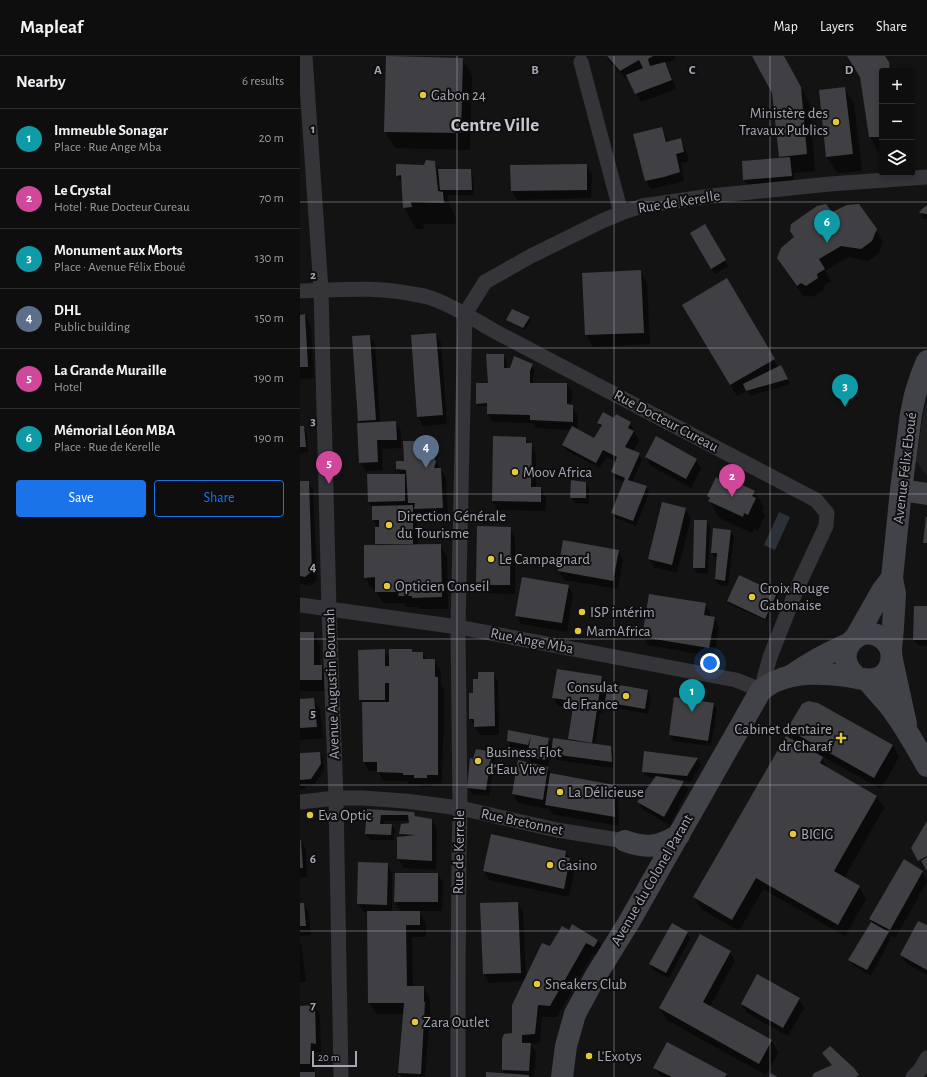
<!DOCTYPE html>
<meta charset="utf-8">
<style>
:root{--surface:#0e0e0f;--page:#171718;--text:#f1f3f6;--muted:#9b9c9e;--line:#2e2e2f;--accent:#1a73e8}
body{margin:0;font-family:"Alegreya Sans",sans-serif;background:var(--page);color:var(--text)}
.controls{position:absolute;right:12px;top:12px;display:grid;overflow:hidden;border-radius:4px;box-shadow:0 2px 6px #0003}
.controls button{width:36px;height:36px;display:grid;place-items:center;padding:0;border:0;border-bottom:1px solid var(--line);background:var(--surface);color:var(--text);font:20px sans-serif}
.scale{position:absolute;left:12px;bottom:10px;width:45px;box-sizing:border-box;padding-left:4px;border:2px solid #a6a7b4;border-top:0;font-size:11px;line-height:14px;white-space:nowrap;color:#a6a7b4;-webkit-text-stroke:3px #0e0e0f;paint-order:stroke}
.you{position:absolute;left:410px;top:607px;width:14px;height:14px;margin:-10px;border:3px solid #fff;border-radius:50%;background:#1a73e8;box-shadow:0 0 0 6px #1a73e833}
.badge{display:grid;place-items:center;width:26px;height:26px;border-radius:50%;background:var(--accent);color:#fff;font-size:13px;font-weight:700}
.pin{position:absolute;translate:-50% -33px;filter:drop-shadow(0 1px 2px #0008)}
.pin::after{content:'';position:absolute;top:21px;width:14px;height:12px;background:inherit;clip-path:polygon(0 0,100% 0,50% 100%)}
.list{margin:0;padding:0;list-style:none}
h2{display:flex;justify-content:space-between;align-items:center;height:52px;margin:0;padding:0 16px;font-size:17px}
h2 small{font-size:13px;font-weight:400;color:var(--muted)}
.list li{display:grid;grid-template-columns:26px 1fr auto;gap:12px;align-items:center;box-sizing:border-box;height:60px;padding:0 16px;border-top:1px solid var(--line)}
.list b{display:block;font-size:15px;white-space:nowrap}
.list p{margin:0;font-size:13px;white-space:nowrap;color:var(--muted)}
.list em{font-size:13px;font-style:normal;color:var(--muted)}
.actions{display:flex;gap:8px;padding:12px 16px}
.actions a{flex:1;padding:9px 0;border:1px solid var(--accent);border-radius:4px;text-align:center;font-size:14px;color:var(--accent)}
.actions .main{background:var(--accent);color:#fff}
.icon{flex:none;width:22px;height:22px;fill:none;stroke:currentColor;stroke-width:2;stroke-linecap:round;stroke-linejoin:round}
.map{position:relative;flex:none;width:627px;height:1021px;overflow:hidden}
header{display:flex;align-items:center;gap:24px;box-sizing:border-box;height:56px;padding:0 20px;background:var(--surface);border-bottom:1px solid var(--line)}
header strong{font-size:19px}
nav{display:flex;gap:22px;margin-inline-start:auto;font-size:14px}
main{display:flex}
aside{flex:1;background:var(--surface)}
.map>svg:first-child{display:block}
</style>
<header>
<strong>Mapleaf</strong>
<nav><a>Map</a><a>Layers</a><a>Share</a></nav>
</header>
<main>
<aside>
<h2>Nearby<small>6 results</small></h2>
<ul class="list">
<li><span class="badge" style="background:#0f9aa8">1</span><div><b>Immeuble Sonagar</b><p>Place · Rue Ange Mba</p></div><em>20 m</em></li>
<li><span class="badge" style="background:#d1479c">2</span><div><b>Le Crystal</b><p>Hotel · Rue Docteur Cureau</p></div><em>70 m</em></li>
<li><span class="badge" style="background:#0f9aa8">3</span><div><b>Monument aux Morts</b><p>Place · Avenue Félix Eboué</p></div><em>130 m</em></li>
<li><span class="badge" style="background:#5c6f8a">4</span><div><b>DHL</b><p>Public building</p></div><em>150 m</em></li>
<li><span class="badge" style="background:#d1479c">5</span><div><b>La Grande Muraille</b><p>Hotel</p></div><em>190 m</em></li>
<li><span class="badge" style="background:#0f9aa8">6</span><div><b>Mémorial Léon MBA</b><p>Place · Rue de Kerelle</p></div><em>190 m</em></li>
</ul>
<div class="actions"><a class="main">Save</a><a>Share</a></div>
</aside>
<div class="map">
<svg width="627" height="1021" viewBox="0 0 627 1021">
<rect width="100%" height="100%" fill="#131314"/>
<!-- built -->
<polygon fill="#1f1f21" points="627,345 627,420 616,405 623,360"/>
<!-- water -->
<polygon fill="#2c3139" points="479,456 490,461 475,494 464,489"/>
<!-- shadow -->
<g fill="#0007">
<polygon points="307,0 375,0 375,4 364,7 370,16 376,33 341,46 328,21 326,23 309,5"/>
<polygon points="453,0 485,0 485,4 510,48 515,115 494,117 494,125 448,129 444,124 481,103 480,101 473,37"/>
<polygon points="548,0 584,0 593,15 582,15 582,97 579,97 570,81 561,22"/>
<polygon points="162,3 172,19 170,94 95,92 85,75"/>
<polygon points="544,32 554,48 562,115 537,117 527,101"/>
<polygon points="361,72 366,81 368,87 380,83 385,92 389,105 381,107 384,125 369,129 351,133 346,124"/>
<polygon points="134,106 139,114 170,114 173,120 174,139 148,139 149,147 155,159 156,168 123,168 124,173 116,173 104,151 102,128 97,119"/>
<polygon points="286,109 292,118 291,142 217,144 212,135"/>
<polygon points="627,151 627,163 623,163 620,157"/>
<polygon points="532,157 576,174 583,186 579,197 568,205 548,201 525,215 531,225 523,230 524,234 513,241 508,239 504,241 485,214 478,202"/>
<polygon points="405,170 428,210 415,218 391,177"/>
<polygon points="340,215 347,227 350,288 293,291 286,279 283,218"/>
<polygon points="426,224 478,311 483,316 490,328 450,340 447,335 437,340 383,249"/>
<polygon points="5,259 11,271 14,322 0,323 0,260"/>
<polygon points="229,262 231,264 225,274 209,266 207,264"/>
<polygon points="136,278 141,287 147,368 123,370 118,361"/>
<polygon points="70,280 75,288 80,367 95,366 101,375 101,392 82,393 83,414 66,415 60,406 61,368 59,365"/>
<polygon points="203,299 207,305 207,313 232,309 235,315 233,322 233,328 267,328 272,336 271,350 278,359 277,374 294,384 301,371 299,367 314,363 330,367 339,385 333,395 339,398 342,404 332,426 346,431 349,437 336,470 316,462 312,457 324,426 315,422 312,416 316,406 306,401 300,412 267,395 263,389 271,374 236,372 233,367 193,366 188,358 188,350 178,350 177,348 189,331"/>
<polygon points="0,371 3,371 7,377 8,396 0,397"/>
<polygon points="226,382 229,388 231,388 236,397 236,432 241,432 246,441 246,455 198,454 193,445"/>
<polygon points="116,386 121,395 122,400 133,400 140,413 141,413 146,422 148,461 121,462 117,457 118,489 140,489 147,501 148,553 120,553 118,551 106,551 104,547 83,547 76,536 76,533 72,533 65,521 77,490 76,488 78,472 73,464 73,453 69,446 68,419 101,419 97,413 105,406"/>
<polygon points="346,401 396,404 401,413 391,432 351,410"/>
<polygon points="421,425 454,435 464,452 462,454 465,459 458,475 454,473 452,477 419,462 410,445 410,444 408,440"/>
<polygon points="0,426 8,426 13,434 17,524 10,530 0,528"/>
<polygon points="286,427 289,432 289,448 275,447 271,441"/>
<polygon points="385,453 391,462 377,517 354,511 349,503"/>
<polygon points="406,465 410,471 408,518 397,517 394,512"/>
<polygon points="210,472 215,481 215,538 183,537 177,528"/>
<polygon points="430,474 434,480 428,530 419,529 416,523 418,502 415,502 412,496"/>
<polygon points="264,485 318,495 323,503 318,533 264,524 259,515"/>
<polygon points="268,530 273,538 267,576 221,568 216,559"/>
<polygon points="477,537 478,540 467,565 429,548 428,545"/>
<polygon points="405,548 410,557 410,561 414,562 419,571 414,601 348,589 343,580"/>
<polygon points="627,551 627,590 618,589 614,584"/>
<polygon points="0,577 14,577 20,589 20,610 22,610 28,622 28,635 0,635"/>
<polygon points="84,594 90,604 112,594 113,597 122,597 127,604 134,604 141,616 141,628 144,634 144,681 143,681 142,727 132,728 132,731 120,731 119,728 109,728 107,725 83,725 78,715 69,715 64,706 63,649 60,644 59,595"/>
<polygon points="193,617 198,626 199,679 180,679 170,663 174,638 179,624"/>
<polygon points="302,621 308,632 348,635 351,641 348,658 309,651 305,644 302,658 300,657 295,689 311,691 314,697 314,712 256,704 251,695 248,710 231,706 228,700 229,694 211,691 208,685 209,676 248,682 253,691 271,686 269,683 274,653 258,650 253,642"/>
<polygon points="13,643 20,654 23,682 0,684 0,644"/>
<polygon points="413,647 417,653 411,690 373,685 370,679"/>
<polygon points="488,673 593,689 599,701 581,733 520,699 528,713 577,741 584,752 544,822 559,831 566,843 545,880 463,833 439,875 401,853 394,841 496,687"/>
<polygon points="0,695 2,698 20,697 23,703 24,714 14,729 5,730 5,733 0,733"/>
<polygon points="345,696 398,703 401,709 391,726 383,725 388,734 370,769 343,754 338,746 356,722 347,721 343,715"/>
<polygon points="191,697 195,703 189,740 172,738 168,732 174,704"/>
<polygon points="248,712 252,718 313,730 318,739 319,770 252,758 248,751 247,753 218,747 213,738"/>
<polygon points="68,754 114,757 116,761 132,764 137,773 136,814 104,812 98,803 103,781 100,778 110,768 110,765 84,765 84,769 92,769 95,774 94,784 70,784 66,778"/>
<polygon points="627,767 627,813 624,809 623,810 613,792"/>
<polygon points="0,784 6,793 7,821 0,821"/>
<polygon points="266,796 275,812 269,841 189,824 184,815"/>
<polygon points="87,808 92,817 92,856 101,856 95,846 138,818 143,827 142,855 118,855 126,867 126,881 112,881 113,931 123,931 130,942 130,958 125,1021 102,1021 99,1017 104,958 76,958 69,946 68,857 64,856 58,848"/>
<polygon points="622,816 627,824 627,826 595,882 590,879 591,882 571,920 553,909 549,904 574,868 570,863"/>
<polygon points="218,847 223,856 226,924 251,892 269,875 298,884 305,896 301,902 293,898 257,961 242,961 240,987 231,988 236,996 234,1021 187,1021 205,1018 203,1014 213,978 225,925 189,927 184,918"/>
<polygon points="0,848 4,848 9,857 11,879 0,880"/>
<polygon points="627,870 627,919 607,908 601,899"/>
<polygon points="387,877 390,883 369,922 353,914 350,908"/>
<polygon points="0,885 1,888 6,926 0,926"/>
<polygon points="430,896 435,905 410,950 472,985 478,997 466,1019 367,964 360,952"/>
<polygon points="499,943 504,952 488,980 447,957 442,948"/>
<polygon points="14,950 20,959 21,996 15,996 14,1017 17,1021 0,1021 0,951"/>
<polygon points="355,1012 426,1018 427,1021 361,1021"/>
</g>
<!-- building -->
<g fill="#404044">
<polygon points="86,0 163,2 161,77 84,76"/>
<polygon points="307,0 353,0 348,3 350,10 365,6 372,24 335,38 326,19 343,12 339,4 320,15"/>
<polygon points="452,0 484,0 501,31 507,98 479,101 472,37"/>
<polygon points="547,0 585,0 589,6 590,15 582,15 582,81 569,81 560,21"/>
<polygon points="545,31 553,98 526,101 519,34"/>
<polygon points="362,71 366,86 381,82 384,96 376,98 380,116 364,121 345,125 333,78"/>
<polygon points="490,101 492,120 443,124 442,105"/>
<polygon points="126,104 135,105 138,135 143,136 144,147 111,146 112,151 103,152 101,119 96,120 96,108 124,109"/>
<polygon points="287,108 287,134 211,135 210,109"/>
<polygon points="138,113 171,113 172,134 140,134"/>
<polygon points="526,148 532,156 547,149 559,148 577,173 572,185 561,193 541,190 519,203 525,213 517,218 518,222 506,230 501,227 497,230 477,202 481,192 494,181 490,175 491,168 517,150"/>
<polygon points="627,149 627,158 619,157 622,153"/>
<polygon points="405,168 426,204 411,213 390,177"/>
<polygon points="341,214 344,277 285,279 282,217"/>
<polygon points="427,222 475,303 430,329 382,249"/>
<polygon points="212,253 230,261 223,272 206,264"/>
<polygon points="5,258 8,311 0,311 0,259"/>
<polygon points="136,277 143,359 117,361 111,279"/>
<polygon points="70,279 76,364 58,365 52,280"/>
<polygon points="186,298 204,298 204,312 210,312 214,300 233,308 230,315 230,327 267,327 267,348 273,349 273,366 230,364 230,359 187,358 187,347 176,348 176,327 188,327"/>
<polygon points="481,309 488,323 446,335 443,328"/>
<polygon points="303,356 314,362 316,358 331,366 328,372 334,375 325,391 340,397 328,424 347,430 333,465 311,457 325,422 311,416 317,401 303,394 296,407 262,389 272,370 294,382 302,369 297,367"/>
<polygon points="96,365 97,384 77,384 78,406 59,407 57,367"/>
<polygon points="0,370 4,370 6,391 0,391"/>
<polygon points="193,380 226,381 226,387 232,387 231,431 241,431 241,446 192,445"/>
<polygon points="356,380 397,403 386,423 345,401"/>
<polygon points="103,385 117,385 119,400 130,395 133,399 136,406 134,412 141,412 143,452 114,453 115,447 108,447 106,414 96,413 96,405 104,405"/>
<polygon points="67,418 105,418 105,445 68,446"/>
<polygon points="422,419 455,435 452,440 456,442 448,459 444,457 443,461 408,445 410,442 407,440 416,421 420,424"/>
<polygon points="271,424 286,426 286,442 270,442"/>
<polygon points="0,425 9,425 12,515 5,521 0,520"/>
<polygon points="362,446 386,452 372,509 348,503"/>
<polygon points="113,449 113,488 75,488 75,471 79,471 79,464 72,464 72,450"/>
<polygon points="626,461 627,461 627,487 623,487"/>
<polygon points="394,464 407,464 405,512 393,512"/>
<polygon points="177,470 211,471 210,529 176,529"/>
<polygon points="413,472 431,474 425,525 415,523 417,497 411,497"/>
<polygon points="263,484 319,494 313,525 258,515"/>
<polygon points="141,488 142,541 112,542 112,540 98,540 99,536 75,536 75,521 64,522 64,489"/>
<polygon points="439,519 477,537 465,563 427,545"/>
<polygon points="222,521 269,529 262,567 215,560"/>
<polygon points="349,538 406,547 404,559 415,561 409,592 342,581"/>
<polygon points="614,550 627,550 627,584 613,584"/>
<polygon points="0,576 14,576 14,609 22,609 22,624 0,624"/>
<polygon points="85,593 85,610 89,610 89,593 112,593 112,596 123,596 123,603 135,603 135,621 138,621 138,719 127,719 127,722 114,722 114,719 103,719 103,717 77,716 77,706 63,706 62,646 89,646 89,627 85,627 85,644 59,644 58,594"/>
<polygon points="257,613 302,620 292,687 268,683 274,645 252,642"/>
<polygon points="178,616 194,616 195,670 174,671 174,663 169,663 169,637 173,637 173,623 178,623"/>
<polygon points="308,627 348,634 345,653 305,646"/>
<polygon points="374,641 414,647 408,685 369,679"/>
<polygon points="14,642 17,671 0,672 0,643"/>
<polygon points="508,645 518,647 593,689 574,722 487,673 502,648"/>
<polygon points="208,674 249,682 245,704 227,700 231,680 228,689 207,685"/>
<polygon points="486,680 523,701 520,707 577,740 534,815 560,830 538,869 456,822 432,864 393,841"/>
<polygon points="253,682 311,690 312,706 251,698"/>
<polygon points="176,693 192,696 186,734 167,732 170,702 173,703"/>
<polygon points="344,695 398,702 387,720 342,716"/>
<polygon points="20,696 21,708 11,723 0,724 0,697"/>
<polygon points="218,704 248,711 243,744 212,738"/>
<polygon points="250,717 314,729 315,761 245,749"/>
<polygon points="356,720 384,725 364,761 337,746"/>
<polygon points="67,753 114,756 115,760 132,763 132,805 97,803 97,781 115,779 99,778 101,768 109,767 108,759 81,759 80,768 92,768 91,779 65,778"/>
<polygon points="627,765 627,800 618,805 611,792"/>
<polygon points="191,778 266,795 265,801 270,802 264,833 183,815"/>
<polygon points="0,784 1,784 3,812 0,812"/>
<polygon points="627,801 627,815 621,805"/>
<polygon points="604,803 623,815 590,874 569,863"/>
<polygon points="58,806 88,807 87,849 57,848"/>
<polygon points="95,817 138,817 138,846 94,846"/>
<polygon points="218,846 221,917 183,918 180,847"/>
<polygon points="0,847 4,847 6,870 0,870"/>
<polygon points="67,855 120,855 120,869 106,869 107,930 124,930 124,946 125,946 121,1018 98,1017 104,947 68,947"/>
<polygon points="618,865 627,869 627,914 600,899"/>
<polygon points="571,866 589,876 567,914 548,904"/>
<polygon points="372,867 388,876 366,917 349,908"/>
<polygon points="272,868 298,884 294,891 286,887 250,950 238,949 235,978 222,979 222,987 231,987 229,1015 202,1014 202,983 204,978 212,977 212,949 242,887 250,890 262,870 269,874"/>
<polygon points="400,878 431,895 403,946 472,984 459,1008 359,952"/>
<polygon points="457,918 500,942 483,972 441,948"/>
<polygon points="15,949 16,988 11,987 10,1008 0,1008 0,950"/>
<polygon points="367,986 427,1018 425,1021 372,1021 353,1012"/>
<polygon points="530,990 554,1012 559,1019 556,1021 512,1021 514,1017 532,1009 522,997"/>
<rect x="0" y="1016" width="15" height="5"/>
<polygon points="186,1016 229,1019 229,1021 186,1021"/>
<polygon points="471,1017 477,1021 469,1021"/>
</g>
<g fill="none" stroke-linecap="round" stroke-linejoin="round">
<!-- minor -->
<g stroke="#343439" stroke-width="15">
<polyline points="5,0 21,234 29,553 36,742 41,1021"/>
<polyline points="281,6 321,157"/>
<path d="M0,235c39,-1 74,-5 113,3 6,1 12,2 18,4 23,8 44,22 65,34l320,168 11,13 -1,13 -28,60 -28,71 -9,33 -25,-10 -278,-53 -158,-22"/>
<polyline points="165,258 185,226 231,200 302,165 321,157 342,150 411,140 530,128 627,121"/>
<polyline points="0,746 36,742 63,742 105,745 160,752 257,774 325,785"/>
<polyline points="158,1021 158,928 159,799 160,752 158,571 165,258"/>
<polyline points="613,1021 620,1014 627,1002"/>
</g>
<!-- secondary -->
<g stroke="#424349" stroke-width="22">
<polyline points="601,434 627,438"/>
<polyline points="556,581 582,535 592,522"/>
<polyline points="591,593 593,571 595,538 592,522 601,434 611,358 615,339 621,320 627,305"/>
<polyline points="592,604 606,668"/>
<path d="M492,619c20,-14 35,-22 58,-32"/>
<path d="M567,624c8,10 17,19 25,29 13,18 24,37 35,57"/>
<path d="M325,785c22,8 33,6 54,-6"/>
<path d="M262,1021l4,-31 9,-32 20,-37 34,-55 132,-232c5,-3 9,-6 13,-8 22,-11 50,-9 73,-6 8,1 18,5 27,3 18,-3 24,-28 9,-40 -22,-19 -55,15 -26,38"/>
</g>
</g>
<!-- grid -->
<path fill="none" stroke="#a6a7b4" stroke-width="1" stroke-opacity="0.55" d="M157,0v1021M314,0v1021M470,0v1021M0,146h627M0,292h627M0,438h627M0,583h627M0,729h627M0,875h627"/>
<!-- markers -->
<g fill="#e3c83c" stroke="#0e0e0f" stroke-width="1.5">
<circle cx="123" cy="39" r="4"/>
<circle cx="536" cy="66" r="4"/>
<circle cx="215" cy="416" r="4"/>
<circle cx="89" cy="469" r="4"/>
<circle cx="191" cy="503" r="4"/>
<circle cx="87" cy="530" r="4"/>
<circle cx="452" cy="541" r="4"/>
<circle cx="282" cy="556" r="4"/>
<circle cx="278" cy="575" r="4"/>
<circle cx="326" cy="640" r="4"/>
<path d="M539 676h4v4h4v4h-4v4h-4v-4h-4v-4h4z"/>
<circle cx="178" cy="705" r="4"/>
<circle cx="260" cy="736" r="4"/>
<circle cx="10" cy="759" r="4"/>
<circle cx="493" cy="778" r="4"/>
<circle cx="250" cy="809" r="4"/>
<circle cx="237" cy="928" r="4"/>
<circle cx="115" cy="966" r="4"/>
<circle cx="289" cy="1000" r="4"/>
</g>
<g text-anchor="middle" dominant-baseline="central" stroke-width="4" stroke-linejoin="round" paint-order="stroke">
<!-- poi labels -->
<g font-size="15" fill="#a6a7b4" stroke="#0e0e0f" text-anchor="start">
<text x="131" y="39">Gabon 24</text>
<text x="528" y="57" text-anchor="end">Ministère des<tspan x="528" dy="17">Travaux Publics</tspan></text>
<text x="223" y="416">Moov Africa</text>
<text x="97" y="460">Direction Générale<tspan x="97" dy="17">du Tourisme</tspan></text>
<text x="199" y="503">Le Campagnard</text>
<text x="95" y="530">Opticien Conseil</text>
<text x="460" y="532">Croix Rouge<tspan x="460" dy="17">Gabonaise</tspan></text>
<text x="290" y="556">ISP intérim</text>
<text x="286" y="575">MamAfrica</text>
<text x="318" y="631" text-anchor="end">Consulat<tspan x="318" dy="17">de France</tspan></text>
<text x="532" y="673" text-anchor="end">Cabinet dentaire<tspan x="532" dy="17">dr Charaf</tspan></text>
<text x="186" y="696">Business Flot<tspan x="186" dy="17">d'Eau Vive</tspan></text>
<text x="268" y="736">La Délicieuse</text>
<text x="18" y="759">Eva Optic</text>
<text x="501" y="778">BICIG</text>
<text x="258" y="809">Casino</text>
<text x="245" y="928">Sneakers Club</text>
<text x="123" y="966">Zara Outlet</text>
<text x="297" y="1000">L'Exotys</text>
</g>
<!-- street labels -->
<g font-size="15" fill="#a6a7b4" stroke="#0e0e0f">
<text transform="translate(379 146) rotate(-9)">Rue de Kerelle</text>
<text transform="translate(366 365) rotate(28)">Rue Docteur Cureau</text>
<text transform="translate(605 412) rotate(-83)">Avenue Félix Eboué</text>
<text transform="translate(232 585) rotate(11)">Rue Ange Mba</text>
<text transform="translate(32 628) rotate(-92)">Avenue Augustin Boumah</text>
<text transform="translate(222 766) rotate(12)">Rue Bretonnet</text>
<text transform="translate(159 796) rotate(-89)">Rue de Kerrele</text>
<text transform="translate(352 824) rotate(-60)">Avenue du Colonel Parant</text>
</g>
<!-- district labels -->
<g font-size="19" font-weight="bold" fill="#c6c7d0" stroke="#0e0e0f">
<text x="195" y="69">Centre Ville</text>
</g>
</g>
<g font-size="13" text-anchor="middle" font-weight="bold" fill="#a6a7b4" stroke="#0e0e0f" stroke-width="4" stroke-linejoin="round" paint-order="stroke">
<text x="78" y="18">A</text>
<text x="235" y="18">B</text>
<text x="392" y="18">C</text>
<text x="549" y="18">D</text>
<text x="13" y="77">1</text>
<text x="13" y="223">2</text>
<text x="13" y="369">3</text>
<text x="13" y="515">4</text>
<text x="13" y="661">5</text>
<text x="13" y="807">6</text>
<text x="13" y="953">7</text>
</g>
</svg>
<div class="controls">
<button>+</button>
<button>−</button>
<button><svg class="icon" aria-label="layers" viewBox="0 0 24 24"><path d="M12 4l9 5-9 5-9-5zM3 14l9 5 9-5"/></svg></button>
</div>
<div class="scale">20 m</div>
<div class="you"></div>
<div class="pin badge" style="left:392px;top:656px;background:#0f9aa8">1</div>
<div class="pin badge" style="left:432px;top:441px;background:#d1479c">2</div>
<div class="pin badge" style="left:545px;top:351px;background:#0f9aa8">3</div>
<div class="pin badge" style="left:126px;top:412px;background:#5c6f8a">4</div>
<div class="pin badge" style="left:29px;top:428px;background:#d1479c">5</div>
<div class="pin badge" style="left:527px;top:187px;background:#0f9aa8">6</div>
</div>
</main>
